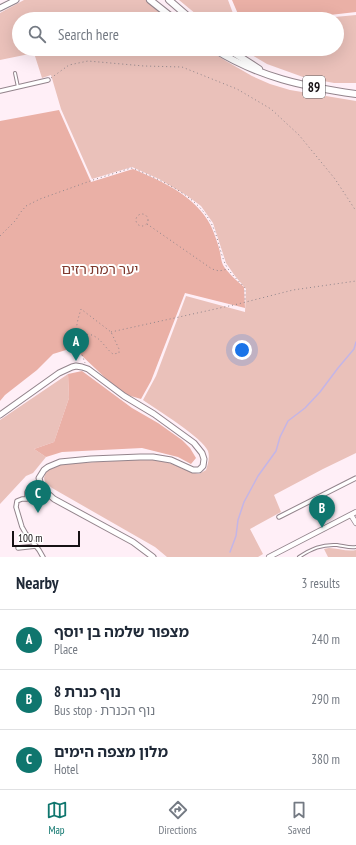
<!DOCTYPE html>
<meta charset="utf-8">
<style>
:root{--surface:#fff;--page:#f6f6f7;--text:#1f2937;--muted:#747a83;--line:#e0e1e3;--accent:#0f766e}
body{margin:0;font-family:"PT Sans Narrow","Noto Sans Hebrew",sans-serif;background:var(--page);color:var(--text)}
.scale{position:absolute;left:12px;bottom:10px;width:68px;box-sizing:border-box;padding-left:4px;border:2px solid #161114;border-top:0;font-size:11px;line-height:14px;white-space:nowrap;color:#161114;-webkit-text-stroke:3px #fff;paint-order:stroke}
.you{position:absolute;left:242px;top:350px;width:14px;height:14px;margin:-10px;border:3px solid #fff;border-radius:50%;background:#1a73e8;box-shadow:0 0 0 6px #1a73e833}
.badge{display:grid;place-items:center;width:26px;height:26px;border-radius:50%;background:var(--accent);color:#fff;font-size:13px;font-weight:700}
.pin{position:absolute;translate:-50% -33px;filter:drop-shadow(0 1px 2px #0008)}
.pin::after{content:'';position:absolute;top:21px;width:14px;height:12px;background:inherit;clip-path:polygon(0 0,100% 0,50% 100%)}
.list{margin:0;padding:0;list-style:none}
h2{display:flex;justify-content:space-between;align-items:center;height:52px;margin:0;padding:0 16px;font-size:17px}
h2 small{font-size:13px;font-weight:400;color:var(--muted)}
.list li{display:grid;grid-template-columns:26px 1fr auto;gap:12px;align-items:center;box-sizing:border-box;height:60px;padding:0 16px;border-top:1px solid var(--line)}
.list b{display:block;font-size:15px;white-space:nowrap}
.list p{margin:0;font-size:13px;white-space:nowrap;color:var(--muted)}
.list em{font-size:13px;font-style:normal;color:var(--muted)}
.icon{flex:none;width:22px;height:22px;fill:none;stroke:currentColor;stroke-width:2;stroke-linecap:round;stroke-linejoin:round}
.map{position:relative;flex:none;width:356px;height:557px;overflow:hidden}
.search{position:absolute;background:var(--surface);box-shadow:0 4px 16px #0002;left:12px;right:12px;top:12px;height:44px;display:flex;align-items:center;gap:10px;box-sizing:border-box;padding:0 14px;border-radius:22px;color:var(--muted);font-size:15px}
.sheet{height:232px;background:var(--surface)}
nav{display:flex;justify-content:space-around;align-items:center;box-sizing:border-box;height:56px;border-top:1px solid var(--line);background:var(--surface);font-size:11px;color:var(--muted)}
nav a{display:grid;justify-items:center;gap:2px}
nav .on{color:var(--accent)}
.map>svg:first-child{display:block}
</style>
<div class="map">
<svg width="356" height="557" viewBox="0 0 356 557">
<rect width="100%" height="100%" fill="#ffeff7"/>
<!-- green -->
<g fill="#eac1ba">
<path d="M24,0h123l23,19h-151v30h188l19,12 26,15 18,8 20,6 66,11v352l-33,16 -49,26 7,17 -31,17 13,25 -5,3h-91l-12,-10 -103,-59 -7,-6 -1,-4c3,-11 8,-12 18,-14l87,-5c10,2 19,3 29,7 7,3 12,6 21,8l7,-4c2,-6 4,-13 2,-19 -5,-13 -52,-42 -65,-51l13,-24 30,-80 59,16 1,-23 -11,-13 -9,-13 -13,-40 -12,-17 -15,-11 -27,-16 -27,-12 -40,12 -31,-70 -10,-34 -9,3 -8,-25 -34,7v-47z"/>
<polygon points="179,0 228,0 234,16 237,19 202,19"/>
<polygon points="356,15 356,83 334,83 303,77 267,64 242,49 288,49 302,53 306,49 337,49 337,19 314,19"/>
<polygon points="68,374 69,398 54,442 34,449 46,457 33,473 26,476 0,504 0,420"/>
<path d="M329,548c8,0 19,4 27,2v7h-28l-4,-8z"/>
</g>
<!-- forest -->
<g fill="#eab0a6">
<polygon points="232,0 356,0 356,12 312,17 306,19 244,19 238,14"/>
<path d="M59,110l32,72 42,-13c29,12 63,27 78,57 4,9 7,18 9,26 1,4 1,9 3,13 3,6 15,17 21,22l1,21 -60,-15 -34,88 -10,18 -17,-5 -9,-7 -35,-33 -9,-4h-5l-13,4 -16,16 -32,25 -5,6v-280z"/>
<polygon points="82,371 132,408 158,423 182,440 190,448 196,458 191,464 178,457 142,448 62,452 46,457 34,449 54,442 69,398 68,374"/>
</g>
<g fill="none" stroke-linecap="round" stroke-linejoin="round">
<!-- stream -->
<polyline stroke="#c4b5e6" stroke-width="1.5" points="230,552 236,536 238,520 244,502 258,476 276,451 280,437 288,421 305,408 320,392 338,368 354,349 356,342"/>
<defs>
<g id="service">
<polyline points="15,73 18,87"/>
<path d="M299,557c12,-8 23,-13 38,-12 7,1 13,3 19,2"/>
</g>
<g id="minor">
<polyline points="0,91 48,80"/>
<polyline points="40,484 34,485 27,492 27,499 22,499 17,501 16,507 22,527 26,534 39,550 43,557"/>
<polyline points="279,517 356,478"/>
<polyline points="18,548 36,546"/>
</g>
<g id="tertiary">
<polyline points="351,515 356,523"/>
<polyline points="269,557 356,512"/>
</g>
<g id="secondary">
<polyline points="0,8 16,0"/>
<polyline points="0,415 59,373 72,367 76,366 82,367 88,369 124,396 154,414 194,443 202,453 204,459 203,466 199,470 193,470 171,460 153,457 140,457 91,459 60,462 48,467 44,470 39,478 40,482 42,488 45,491 54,499 133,542 153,557"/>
</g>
<g id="trunk">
<polyline points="150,0 174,19"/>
<polyline points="169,0 191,19"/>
<path d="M214,49c44,28 91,38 142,45"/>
<polyline points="228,49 259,69"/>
</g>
</defs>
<!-- service casing -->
<use href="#service" stroke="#93848c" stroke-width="4"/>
<!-- minor casing -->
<use href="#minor" stroke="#93848c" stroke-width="5.5"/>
<!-- tertiary casing -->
<use href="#tertiary" stroke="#93848c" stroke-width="6"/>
<!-- secondary casing -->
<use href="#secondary" stroke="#93848c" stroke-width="7"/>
<!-- trunk casing -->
<use href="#trunk" stroke="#93848c" stroke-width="8"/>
<!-- path -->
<g stroke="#90858b" stroke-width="1" stroke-dasharray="1 3" stroke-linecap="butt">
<polyline points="51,78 69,65 88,61 144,66 182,67 237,89 271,109 299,135 335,179 356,211"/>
<circle cx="142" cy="220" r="6"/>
<polyline points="147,224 212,269 219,271 228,269"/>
<path d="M0,236l16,-16 4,-7 6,-7 14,-7 53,-19 38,-12 4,1c27,12 59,25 75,52 7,12 9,27 14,40 4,11 14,19 21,27v14"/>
<polyline points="111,332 238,304 293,290 356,281"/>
<path d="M75,335c6,0 14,-2 19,1 8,4 12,13 19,18l6,-1v-4l-8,-17 -30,-23 -3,10 -3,16 10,28"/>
</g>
<!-- service -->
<use href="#service" stroke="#fff" stroke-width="2"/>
<!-- minor -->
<use href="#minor" stroke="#fff" stroke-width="3.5"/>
<!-- tertiary -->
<use href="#tertiary" stroke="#fff" stroke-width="4.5"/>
<!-- secondary -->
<use href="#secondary" stroke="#fff" stroke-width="5"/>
<!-- trunk -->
<use href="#trunk" stroke="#fff" stroke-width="6"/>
</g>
<g text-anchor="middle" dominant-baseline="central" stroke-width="4" stroke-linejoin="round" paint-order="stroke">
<!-- shield labels -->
<rect fill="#fff" stroke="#5c585a" stroke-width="1" x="303" y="76" width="22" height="22" rx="3"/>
<g font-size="13" font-weight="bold" fill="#161114">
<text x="314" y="87">89</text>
</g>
<!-- park labels -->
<g font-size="14" fill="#7f392e" stroke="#fff">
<text x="100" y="269">יער רמת רזים</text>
</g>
</g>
</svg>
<div class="scale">100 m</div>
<div class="you"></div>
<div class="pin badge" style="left:76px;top:361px">A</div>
<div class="pin badge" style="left:322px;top:528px">B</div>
<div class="pin badge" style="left:38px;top:513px">C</div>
<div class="search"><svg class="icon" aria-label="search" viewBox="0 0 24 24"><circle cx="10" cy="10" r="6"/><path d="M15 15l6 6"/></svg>Search here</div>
</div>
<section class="sheet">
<h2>Nearby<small>3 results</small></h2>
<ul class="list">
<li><span class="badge">A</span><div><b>מצפור שלמה בן יוסף</b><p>Place</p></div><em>240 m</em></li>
<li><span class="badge">B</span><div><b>נוף כנרת 8</b><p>Bus stop · נוף הכנרת</p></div><em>290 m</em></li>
<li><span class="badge">C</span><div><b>מלון מצפה הימים</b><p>Hotel</p></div><em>380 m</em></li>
</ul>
</section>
<nav>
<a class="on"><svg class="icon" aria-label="map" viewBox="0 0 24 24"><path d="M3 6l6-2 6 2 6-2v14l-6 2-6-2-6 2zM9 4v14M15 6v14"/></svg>Map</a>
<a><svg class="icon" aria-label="directions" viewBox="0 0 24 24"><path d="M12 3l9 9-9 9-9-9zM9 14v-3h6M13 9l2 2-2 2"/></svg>Directions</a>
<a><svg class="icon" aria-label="saved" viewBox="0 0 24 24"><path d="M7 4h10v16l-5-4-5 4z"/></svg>Saved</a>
</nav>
